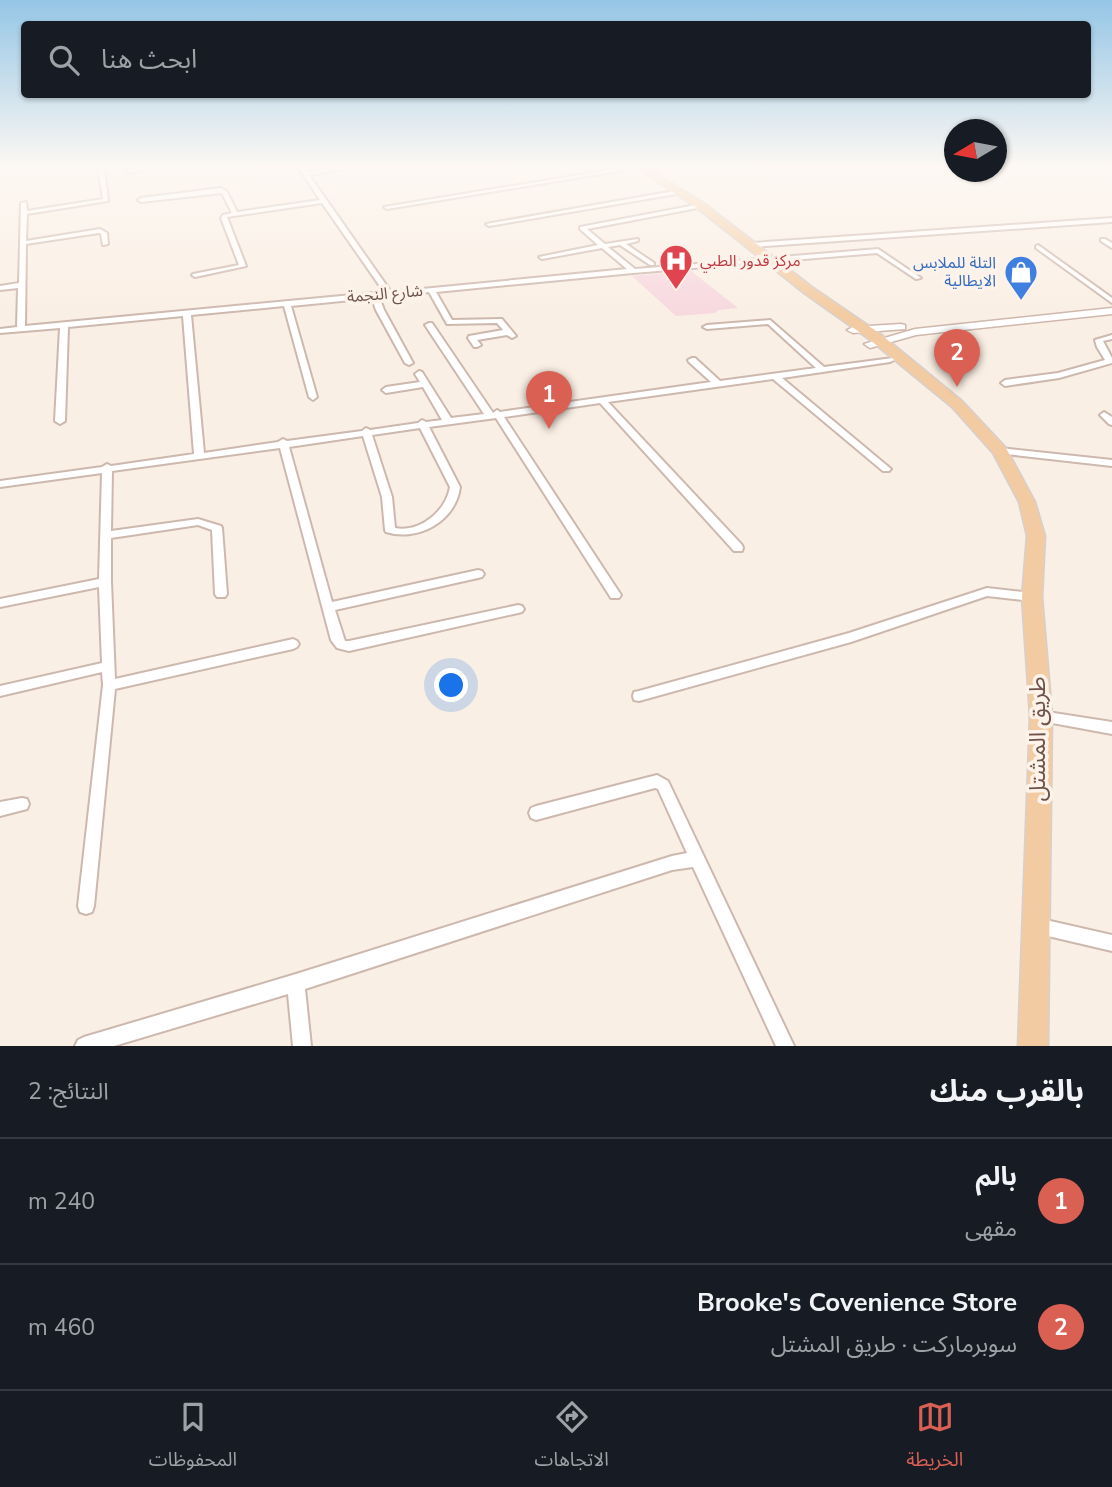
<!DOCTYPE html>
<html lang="ar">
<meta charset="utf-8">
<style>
:root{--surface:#171b24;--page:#242831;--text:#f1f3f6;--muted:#9ea1a6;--line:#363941;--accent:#da6053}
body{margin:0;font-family:"Nunito Sans","Noto Sans Arabic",sans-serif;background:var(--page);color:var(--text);direction:rtl}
.compass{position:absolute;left:944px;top:119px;width:63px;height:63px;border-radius:50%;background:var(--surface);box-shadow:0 2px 5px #0004;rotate:260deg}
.you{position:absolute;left:452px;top:686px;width:24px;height:24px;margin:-18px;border:5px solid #fff;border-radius:50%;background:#1a73e8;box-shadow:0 0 0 10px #1a73e833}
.badge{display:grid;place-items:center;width:46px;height:46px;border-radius:50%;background:var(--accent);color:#fff;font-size:23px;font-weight:700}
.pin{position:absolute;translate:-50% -58px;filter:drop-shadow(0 2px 4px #0008)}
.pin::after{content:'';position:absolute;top:37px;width:24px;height:21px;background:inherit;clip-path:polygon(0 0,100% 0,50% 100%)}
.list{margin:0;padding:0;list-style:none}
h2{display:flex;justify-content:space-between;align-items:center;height:91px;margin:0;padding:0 28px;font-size:30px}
h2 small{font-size:23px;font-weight:400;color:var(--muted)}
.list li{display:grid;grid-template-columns:46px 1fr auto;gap:21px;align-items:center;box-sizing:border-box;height:126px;padding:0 28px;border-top:2px solid var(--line)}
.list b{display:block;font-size:26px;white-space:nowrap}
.list p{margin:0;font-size:23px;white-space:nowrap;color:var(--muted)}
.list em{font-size:23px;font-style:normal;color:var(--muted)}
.icon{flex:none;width:38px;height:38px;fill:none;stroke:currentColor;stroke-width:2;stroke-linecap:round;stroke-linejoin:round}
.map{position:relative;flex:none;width:1112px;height:1046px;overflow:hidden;direction:ltr}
.search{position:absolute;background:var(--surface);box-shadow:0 2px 5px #0004;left:21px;right:21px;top:21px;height:77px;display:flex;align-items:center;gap:18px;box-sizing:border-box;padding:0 24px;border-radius:7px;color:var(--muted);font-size:26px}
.sheet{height:343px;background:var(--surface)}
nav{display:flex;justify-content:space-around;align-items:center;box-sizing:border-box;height:98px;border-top:2px solid var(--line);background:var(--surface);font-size:19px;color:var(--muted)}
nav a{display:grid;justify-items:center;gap:4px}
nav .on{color:var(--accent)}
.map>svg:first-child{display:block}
</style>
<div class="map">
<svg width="1112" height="1046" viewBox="0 0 1112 1046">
<rect width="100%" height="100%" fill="#faefe4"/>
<!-- medical -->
<polygon fill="#f7d8df" points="691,271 738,308 718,310 715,313 676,316 632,276"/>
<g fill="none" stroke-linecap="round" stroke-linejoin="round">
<defs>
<g id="street">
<path d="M98,168h6l4,33 -81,13 -1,27 74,-12 7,4 1,11 -5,1 -2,-11 -2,-1 -73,11 -1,82 359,-34 -62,-89 -95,14 19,49 -51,11 -3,-2 1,-1 46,-9 -18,-47 2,-3 9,-2 -10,-20 -81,9 -3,-2 3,-2 80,-10 6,4 10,20 83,-12 -21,-32h5l3,4 27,-4h16l-41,7 82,117 236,-23 -25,-21 -60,11 -3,-2 59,-12 -18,-16v-2l121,-23 2,1v2l-116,22 18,15 33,-5v2l-12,3 28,19v2h-4l-30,-20 -12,2 27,22 243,-20 43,29 -5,1 -39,-26 -244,20 -197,19 16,28 50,-1 14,17 -4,2 -5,-3 -30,5 4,5 -4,2h-3l-6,-9 1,-2 34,-6 -6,-7 -50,1 -18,-32 -50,5 5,13 29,53 -4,2 -4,-2 -29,-53 -4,-12 -81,8 26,91 -4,3 -4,-3 -25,-91 -93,9 13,138 74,-11 5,-3 4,2 75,-10 4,-3 4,2 48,-7 4,-3 4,2 16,-2 -19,-33 -37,6 -4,-3 4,-3 34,-5 -5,-8 4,-3 3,1 29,46 33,-4 -59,-89 4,-2h3l61,90 4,-3 3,2 211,-30 -22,-20 -1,-2 4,-2h3l25,23 96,-13 -48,-44 -61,5 -4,-2 4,-2 63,-5 54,47 69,-9 1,2 -4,2 -108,16 109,91 -2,2h-6l-110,-92 -165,23 134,143 1,3 -1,3h-8l-134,-148 -96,14 115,175 2,3 -2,3h-8l-115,-180 -67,9 31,60c-4,34 -42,55 -74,45l-1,-2 -3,-33 -19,-61 -74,11 43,155 146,-32 4,1 2,3 -2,3 -4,1 -143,32 10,31h4l169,-36 4,1 2,3 -2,3 -4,1 -169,38 -12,-3 -6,-8 -51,-192 -168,23 -1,60 87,-12 23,7 1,2 5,66 -2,3h-8l-2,-3 -3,-64 -14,-5 -87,13v44l4,97 178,-40 4,2 2,3 -2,3 -4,2 -178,40 -21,217 -2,6 -6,2 -6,-2 -2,-6 25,-221 -1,-13 -102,24v-10l102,-23 -3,-76 -99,20v-8l99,-20 3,-106 -102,14v-6l102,-14 5,-3 4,2 83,-12 -11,-138 -115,11 -3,94 -5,3 -5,-3 5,-93 -60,5v-4l17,-2 1,-39 -18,2v-4l19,-3 2,-80 5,-1 1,9 76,-12zM420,428l30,59c-4,24 -30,46 -55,41l-3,-31 -20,-62z"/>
<polygon points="134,168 151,168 127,173 124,171"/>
<polygon points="622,168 637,168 387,209 384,207"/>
<polygon points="680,190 683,192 682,193 489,226 486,224"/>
<polygon points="1112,218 1112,222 752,247 749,245 752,243"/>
<polygon points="1101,239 1105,239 1112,243 1112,248 1101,241"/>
<polygon points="1038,245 1112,298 1112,303 1036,248 1036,246"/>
<polygon points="1112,335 1112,339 1103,341 1112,358 1112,363 1059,378 1005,386 1001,383 1005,380 1058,373 1105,360 1097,347 1095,340"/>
<polygon points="1104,412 1112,417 1112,425 1109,424 1100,415"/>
<polygon points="1000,448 1112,460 1112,466 997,453 995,451"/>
<polygon points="987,588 1032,593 1036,594 1038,597 1036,600 1032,601 987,596 851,642 639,701 634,700 633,696 634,692 639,691 849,633"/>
<polygon points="1041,711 1112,722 1112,734 1036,720 1034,716 1036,712"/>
<polygon points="657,775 668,781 794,1046 776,1046 693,867 672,870 305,989 311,1046 293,1046 288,994 114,1046 75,1046 78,1040 84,1037 296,974 672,856 687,853 658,789 655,788 536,820 531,818 529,813 531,808 536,806"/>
<polygon points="22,798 27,799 29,804 27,809 0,816 0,802"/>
<polygon points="1037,918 1112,935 1112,951 1031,932 1029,926 1031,920"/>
</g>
<g id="secondary">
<polygon points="1112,308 1112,314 916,335 870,348 864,344 915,329"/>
<polygon points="901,324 905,325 905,329 853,333 847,330 853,327"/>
</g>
<polygon id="primary" points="637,168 648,168 705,204 812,287 879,333 962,401 1006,448 1035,502 1045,536 1042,597 1052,716 1048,1046 1018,1046 1030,716 1022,597 1027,536 1019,502 993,453 952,407 869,339 804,293 697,208"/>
</defs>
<!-- street casing -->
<use href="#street" stroke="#cdb8ae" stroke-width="4"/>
<!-- secondary casing -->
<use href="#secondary" stroke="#cfb7ac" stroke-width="3"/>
<!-- primary casing -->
<use href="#primary" stroke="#d7cfcd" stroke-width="3"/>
<!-- street -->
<use href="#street" fill="#fff" fill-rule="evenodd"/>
<!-- secondary -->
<use href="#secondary" fill="#fff" fill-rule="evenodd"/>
<!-- primary -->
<use href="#primary" fill="#f3cba2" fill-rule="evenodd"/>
</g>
<!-- sky -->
<linearGradient id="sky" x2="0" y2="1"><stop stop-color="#95c6e6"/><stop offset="0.53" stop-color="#fdf8f3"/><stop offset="1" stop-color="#fdf8f3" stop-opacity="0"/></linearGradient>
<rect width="1112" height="315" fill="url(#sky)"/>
<!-- icons -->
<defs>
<symbol id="hospital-pin" viewBox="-11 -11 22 30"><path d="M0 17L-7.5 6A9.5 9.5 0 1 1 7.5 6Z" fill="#e0444e" stroke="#fdf3ea"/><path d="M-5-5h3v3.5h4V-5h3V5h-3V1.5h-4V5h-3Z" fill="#fff"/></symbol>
<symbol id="shop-pin" viewBox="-11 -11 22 30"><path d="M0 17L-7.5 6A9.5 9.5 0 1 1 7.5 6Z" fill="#3f7fe0" stroke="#fdf3ea"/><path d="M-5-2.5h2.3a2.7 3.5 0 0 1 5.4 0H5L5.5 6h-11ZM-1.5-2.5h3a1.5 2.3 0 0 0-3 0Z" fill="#fff"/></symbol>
</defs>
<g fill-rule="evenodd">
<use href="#hospital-pin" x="657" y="242" width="38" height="52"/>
<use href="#shop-pin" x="1002" y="253" width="38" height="52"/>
</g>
<g text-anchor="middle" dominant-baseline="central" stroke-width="7" stroke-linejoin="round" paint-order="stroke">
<!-- far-health labels -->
<g font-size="16" fill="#be3a42" stroke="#fdf3ea" text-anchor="start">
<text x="700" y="261">مركز قدور الطبي</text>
</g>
<!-- far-shop labels -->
<g font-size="16" fill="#366cbe" stroke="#fdf3ea" text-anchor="end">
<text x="996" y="263">التلة للملابس<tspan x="996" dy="18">الايطالية</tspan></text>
</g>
<!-- far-street labels -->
<g font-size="16" fill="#70544c" stroke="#fdf3ea">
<text transform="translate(385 294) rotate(-5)">شارع النجمة</text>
</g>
<!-- near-street labels -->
<g font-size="23" fill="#70544c" stroke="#fdf3ea">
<text transform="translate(1037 739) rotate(-90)">طريق المشتل</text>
</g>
</g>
</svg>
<svg class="compass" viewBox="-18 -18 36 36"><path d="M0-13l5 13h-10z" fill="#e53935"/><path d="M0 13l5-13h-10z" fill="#9ea1a6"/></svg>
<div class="you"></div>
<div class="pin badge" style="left:549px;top:429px">1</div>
<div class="pin badge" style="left:957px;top:387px">2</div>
<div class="search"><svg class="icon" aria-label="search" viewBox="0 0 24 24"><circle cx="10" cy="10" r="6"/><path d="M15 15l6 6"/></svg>ابحث هنا</div>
</div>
<section class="sheet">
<h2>بالقرب منك<small>النتائج: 2</small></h2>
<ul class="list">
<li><span class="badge">1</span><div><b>بالم</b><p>مقهى</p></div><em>240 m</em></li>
<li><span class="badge">2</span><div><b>Brooke's Covenience Store</b><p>سوبرماركت · طريق المشتل</p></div><em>460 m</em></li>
</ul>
</section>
<nav>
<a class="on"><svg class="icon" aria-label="map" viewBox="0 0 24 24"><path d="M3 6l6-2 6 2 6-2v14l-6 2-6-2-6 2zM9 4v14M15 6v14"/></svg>الخريطة</a>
<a><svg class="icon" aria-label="directions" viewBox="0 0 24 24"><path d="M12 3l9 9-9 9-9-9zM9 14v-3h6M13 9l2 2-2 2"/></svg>الاتجاهات</a>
<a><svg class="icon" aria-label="saved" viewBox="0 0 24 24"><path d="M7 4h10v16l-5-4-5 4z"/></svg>المحفوظات</a>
</nav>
